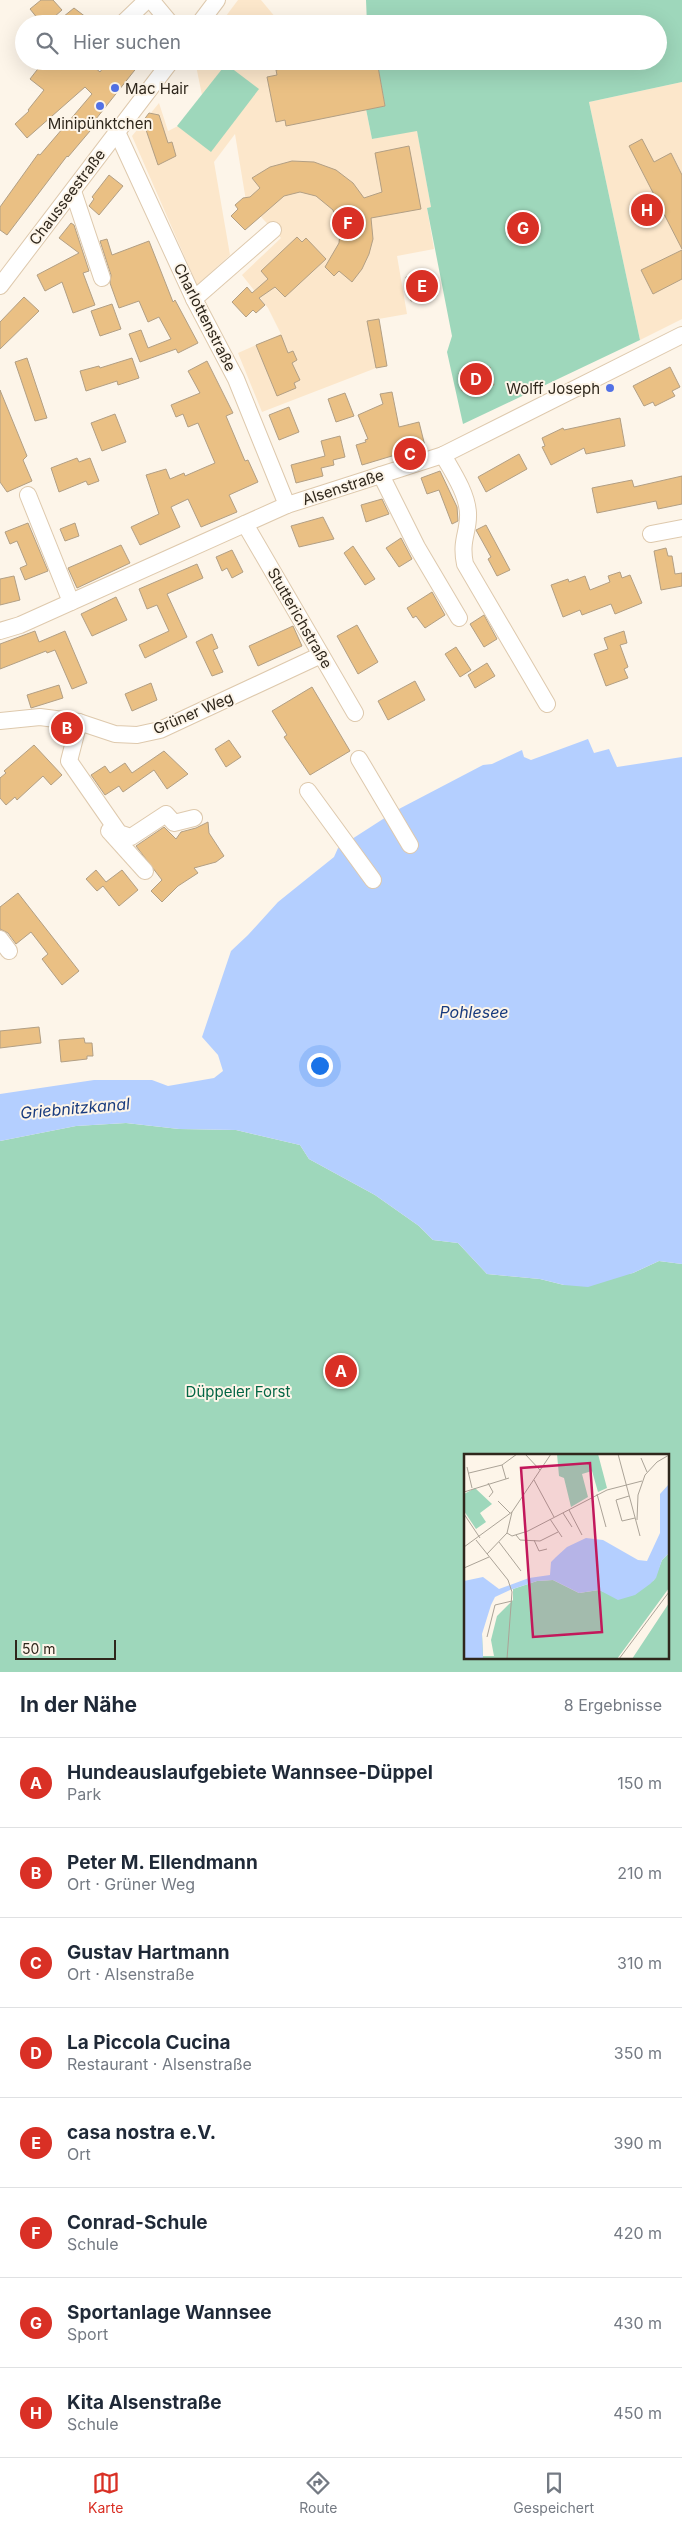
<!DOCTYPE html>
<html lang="de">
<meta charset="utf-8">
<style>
:root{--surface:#fff;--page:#f2f2f3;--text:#1f2937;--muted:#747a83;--line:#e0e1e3;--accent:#d93025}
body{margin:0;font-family:Inter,sans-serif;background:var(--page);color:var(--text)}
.scale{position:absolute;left:15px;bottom:12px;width:101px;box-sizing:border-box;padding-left:5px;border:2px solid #2f271c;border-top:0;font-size:14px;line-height:18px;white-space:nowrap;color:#2f271c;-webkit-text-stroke:4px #fdf5e9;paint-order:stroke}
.you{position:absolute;left:319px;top:1065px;width:18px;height:18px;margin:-12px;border:4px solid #fff;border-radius:50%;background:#1a73e8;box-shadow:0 0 0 8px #1a73e833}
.badge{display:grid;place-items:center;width:32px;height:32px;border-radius:50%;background:var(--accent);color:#fff;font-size:16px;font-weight:700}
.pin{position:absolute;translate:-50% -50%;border:2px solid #fff;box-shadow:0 1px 5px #0006}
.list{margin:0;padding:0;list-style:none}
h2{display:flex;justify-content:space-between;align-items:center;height:65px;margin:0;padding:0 20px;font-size:21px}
h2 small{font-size:16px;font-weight:400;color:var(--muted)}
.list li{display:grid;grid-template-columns:32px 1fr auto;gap:15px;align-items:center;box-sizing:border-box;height:90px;padding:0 20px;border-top:1px solid var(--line)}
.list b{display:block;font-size:19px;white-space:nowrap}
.list p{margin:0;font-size:16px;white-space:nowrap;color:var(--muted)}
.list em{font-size:16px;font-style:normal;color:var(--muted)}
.icon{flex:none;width:28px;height:28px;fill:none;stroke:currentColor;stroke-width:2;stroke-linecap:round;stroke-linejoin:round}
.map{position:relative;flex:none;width:682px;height:1672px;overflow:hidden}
.search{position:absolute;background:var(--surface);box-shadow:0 5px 20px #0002;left:15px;right:15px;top:15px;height:55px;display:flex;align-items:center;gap:12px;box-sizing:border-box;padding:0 18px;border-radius:28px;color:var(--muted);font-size:19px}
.sheet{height:785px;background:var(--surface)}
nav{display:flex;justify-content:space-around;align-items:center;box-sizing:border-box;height:70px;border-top:1px solid var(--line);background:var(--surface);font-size:14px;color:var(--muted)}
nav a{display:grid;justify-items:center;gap:2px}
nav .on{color:var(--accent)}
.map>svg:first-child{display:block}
</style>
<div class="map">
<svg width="682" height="1672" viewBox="0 0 682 1672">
<rect width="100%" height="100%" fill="#fdf5e9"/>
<!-- built -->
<g fill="#fce7cb">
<polygon points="238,0 261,0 281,24 220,24"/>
<polygon points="195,61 377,61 385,106 366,109 372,139 417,130 431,207 427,208 434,249 397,256 407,314 367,321 376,368 262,412 238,353 281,334 268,308 242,275 281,238 246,201 235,134 214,162 230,255 197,285 132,136 159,103 168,131 178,126 202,95"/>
<polygon points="682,82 682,319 640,340 589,102"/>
</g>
<!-- green -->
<g fill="#9ed7bb" fill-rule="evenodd">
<polygon points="366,0 682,0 682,82 589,102 640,340 463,424 447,352 452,336 427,208 431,207 417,131 372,139 366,109 385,106 377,61 658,61 658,24 367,24"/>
<polygon points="226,64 259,89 211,152 177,126"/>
<path d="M126,1123l53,6 57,1 64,15 9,14 66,36 44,31 14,14 25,3 29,31 53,5 24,6 69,-12 26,-12 23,3v408h-682v-531l76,-15zM466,1456h202v202h-202z"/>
</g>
<!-- water -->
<polygon fill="#b4cfff" points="588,739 594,753 609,749 617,767 682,757 682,1264 659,1261 633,1273 588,1287 564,1285 540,1279 487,1274 458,1243 433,1240 419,1226 375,1195 309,1159 300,1145 236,1130 179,1129 126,1123 76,1126 0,1141 0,1094 94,1080 152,1080 168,1086 214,1078 223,1071 218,1055 202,1037 231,951 248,935 278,902 334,857 338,848 397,810 483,765 492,764 522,750 524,757 531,760"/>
<!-- building -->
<g fill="#eac084" stroke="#b29f84">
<polygon points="41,0 53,0 62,10 46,24 42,24 30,9"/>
<polygon points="74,8 95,24 71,24 63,17"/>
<polygon points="44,61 87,61 100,72 108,61 142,61 88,129 90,131 68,157 67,156 7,235 0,230 0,207 38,154 40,155 92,94 85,87 27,138 15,124 29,111 28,110 44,90 30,79"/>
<polygon points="319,61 377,61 385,106 286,126 285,120 276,122 267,77 277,75 276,70"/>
<polygon points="149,113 159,115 168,143 172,142 176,156 158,165 143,121"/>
<polygon points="642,139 654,162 671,153 682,175 682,249 629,146"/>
<polygon points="409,146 421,209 371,218 373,239 369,254 362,269 352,282 339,271 334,276 325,267 339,243 340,232 333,210 316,196 300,192 284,196 245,230 231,216 238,209 235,205 243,198 250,197 260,188 252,178 270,167 292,161 314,162 336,170 353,183 364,198 382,192 375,153"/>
<polygon points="109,175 123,186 99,215 89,206 94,199 92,197"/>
<polygon points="71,223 74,225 89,271 83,273 95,305 73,313 62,282 45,291 37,275 79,253 59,238"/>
<polygon points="297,237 302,242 306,238 326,259 285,297 275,287 259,298 265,305 256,313 253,310 246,317 232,302 247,287 252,293 268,279 261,271"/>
<polygon points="107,239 112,255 149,241 173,302 175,300 198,343 178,353 176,349 140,362 129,334 141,330 148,348 171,339 159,317 148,322 139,301 119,308 110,283 111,275 100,241"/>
<polygon points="682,250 682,279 653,294 641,270"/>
<polygon points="432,272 437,296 411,301 406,277"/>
<polygon points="24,297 39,311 0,349 0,322"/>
<polygon points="112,304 121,329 100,336 91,311"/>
<polygon points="379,319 387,366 376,368 367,321"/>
<polygon points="281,335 288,353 293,351 297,360 292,363 300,380 294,383 296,388 277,396 256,345"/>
<polygon points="27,358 47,418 35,421 15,362"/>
<polygon points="132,358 139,378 118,385 117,381 86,391 80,371 99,366 100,368"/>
<polygon points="207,361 233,413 226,416 245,461 248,460 258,482 229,495 237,512 201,527 188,499 171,507 180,527 140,545 131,527 159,514 146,475 166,469 170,479 184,473 185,476 215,463 198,423 188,427 183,414 176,417 171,405 200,393 188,371"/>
<polygon points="490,367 494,385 462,391 459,373"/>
<polygon points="670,367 680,387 672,391 675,396 655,406 653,402 644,406 633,386"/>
<polygon points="0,390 27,456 23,460 32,481 7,492 0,482"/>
<polygon points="392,392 399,427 419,422 425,446 362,465 356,445 366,442 365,440 368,439 358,415 383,404 380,394"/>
<polygon points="345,393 354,416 336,422 328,399"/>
<polygon points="289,407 299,432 279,440 269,415"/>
<polygon points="115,414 126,442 102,451 91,423"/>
<polygon points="620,418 625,446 586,454 584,448 551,465 542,447 545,446 542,438 563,428 564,430"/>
<polygon points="340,436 345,457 333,460 334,465 321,468 323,476 296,483 291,465 325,456 321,441"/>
<polygon points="519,454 527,469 486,492 478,477"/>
<polygon points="77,458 79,462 90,458 99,481 88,485 86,481 59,492 51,468"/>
<polygon points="440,471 457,507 458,521 452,524 439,490 427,494 421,478"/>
<polygon points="682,476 682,504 658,509 656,501 597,513 592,488 632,480 634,487"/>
<polygon points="382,499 389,514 366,522 361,505"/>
<polygon points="323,517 334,539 299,547 291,526"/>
<polygon points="28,523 48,571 25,580 20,568 27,565 17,541 10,544 5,532"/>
<polygon points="75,523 79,536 65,541 60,529"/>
<polygon points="486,525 510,570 497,576 488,559 491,557 476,530"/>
<polygon points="401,538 412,559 399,567 386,548"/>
<polygon points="121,545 130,563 77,588 68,568"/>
<polygon points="353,546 375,579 365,585 344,553"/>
<polygon points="666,548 668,556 672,556 675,574 682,573 682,586 661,590 654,551"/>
<polygon points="232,550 243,572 232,578 227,568 222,571 216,557"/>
<polygon points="197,564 203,578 167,594 187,637 145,658 139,645 169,631 157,605 147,609 139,589"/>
<polygon points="620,572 622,578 630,575 642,603 615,614 611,604 582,615 580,610 563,617 551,585 568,579 569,582 585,576 590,590 610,582 608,576"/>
<polygon points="14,576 20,600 0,605 0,579"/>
<polygon points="432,592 445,615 425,628 416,616 413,618 407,608"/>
<polygon points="116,597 127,620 92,636 81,614"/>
<polygon points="484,615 497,639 484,647 470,624"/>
<polygon points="357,625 378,662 358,674 337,636"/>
<polygon points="293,626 302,646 258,666 249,646"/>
<polygon points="35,631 39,642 65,631 87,683 72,689 55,650 47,653 46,651 0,669 0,644"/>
<polygon points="624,631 627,643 620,645 628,667 624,669 628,678 606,686 594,654 608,649 604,638"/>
<polygon points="212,634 218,648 213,650 223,672 212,676 196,642"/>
<polygon points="456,647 471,670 460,677 445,654"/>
<polygon points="487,663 495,676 475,688 468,675"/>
<polygon points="415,681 425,700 388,720 378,701"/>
<polygon points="151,683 157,700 132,711 125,694"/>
<polygon points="59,685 63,698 31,708 27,695"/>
<polygon points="312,687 350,751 310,775 284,737 287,735 272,711"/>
<polygon points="229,740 241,757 226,767 215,749"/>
<polygon points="34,745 62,775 51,785 43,776 17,800 15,797 6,805 0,798 0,778 6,773 4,771"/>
<polygon points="164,751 188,774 167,789 154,770 123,792 119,786 105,795 91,775 105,766 110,773 125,763 132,773"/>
<polygon points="208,822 209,833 224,856 216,862 194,868 198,873 178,886 162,902 151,891 162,880 136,846 164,827 176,839 181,832 196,828"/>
<polygon points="96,870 106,882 122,870 138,890 119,906 103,886 97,891 86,879"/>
<polygon points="18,893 79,971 62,985 42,959 48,954 31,932 16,944 8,933 0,929 0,907"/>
<polygon points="39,1027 41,1043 0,1048 0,1031"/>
<polygon points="84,1038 85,1043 92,1043 93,1056 87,1056 87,1059 61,1062 59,1040"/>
</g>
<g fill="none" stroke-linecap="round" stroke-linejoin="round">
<defs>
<g id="minor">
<polyline points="151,0 171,24"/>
<polyline points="122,24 147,0"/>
<polyline points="199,24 217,0"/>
<polyline points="117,132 194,299 236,379 287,505"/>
<polyline points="73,191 102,278"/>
<polyline points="0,286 171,61"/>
<polyline points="194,299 273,230"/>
<path d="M443,455c9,16 24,38 25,58 1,19 -8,27 -3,51l82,140"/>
<polyline points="381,475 417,547 459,618"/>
<polyline points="28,495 71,602"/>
<polyline points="245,524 355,713"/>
<polyline points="651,534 682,528"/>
<polyline points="0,631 20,625 287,505 443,455 682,335"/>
<polyline points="0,721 40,717 79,722 115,734 137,735 160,730 321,655"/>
<polyline points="79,722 69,761 119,833 131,837 166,814 174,823 194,818"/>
<polyline points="359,759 410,845"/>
<polyline points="308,791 373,880"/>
<polyline points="109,831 145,871"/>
<polyline points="0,939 9,951"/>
</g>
</defs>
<!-- minor casing -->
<use href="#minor" stroke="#dec9ad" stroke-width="18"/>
<!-- minor -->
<use href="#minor" stroke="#fff" stroke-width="16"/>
</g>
<!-- markers -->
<g fill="#5271e6" stroke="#fdf5e9" stroke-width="2">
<circle cx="115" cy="88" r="5"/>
<circle cx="100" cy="106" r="5"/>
<circle cx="610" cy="388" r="5"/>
</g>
<g text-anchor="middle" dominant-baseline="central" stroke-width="4" stroke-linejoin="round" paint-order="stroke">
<!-- poi labels -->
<g font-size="15" fill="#2f271c" stroke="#fdf5e9" text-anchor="start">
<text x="125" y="88">Mac Hair</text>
<text x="100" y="123" text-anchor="middle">Minipünktchen</text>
<text x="600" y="388" text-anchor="end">Wolff Joseph</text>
</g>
<!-- street labels -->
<g font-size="15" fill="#2f271c" stroke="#fdf5e9">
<text transform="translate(67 197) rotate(-53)">Chausseestraße</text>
<text transform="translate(205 317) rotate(63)">Charlottenstraße</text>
<text transform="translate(343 487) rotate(-18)">Alsenstraße</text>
<text transform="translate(300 618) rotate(60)">Stutterichstraße</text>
<text transform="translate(193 713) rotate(-23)">Grüner Weg</text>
</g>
<!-- park labels -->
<g font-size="15" fill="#046645" stroke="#fdf5e9">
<text x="238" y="1391">Düppeler Forst</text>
</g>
<!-- water labels -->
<g font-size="16" font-style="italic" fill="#183b7e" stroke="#fdf5e9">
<text x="474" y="1012">Pohlesee</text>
<text transform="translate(75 1108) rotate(-5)">Griebnitzkanal</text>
</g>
</g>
<!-- overview -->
<g transform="translate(464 1454)">
<rect width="205" height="205" fill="#fdf5e9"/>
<path d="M93,0h41l9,34 -9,4 -6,-21 -10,3 6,23 -17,10 -7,-29 -5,-2zM11,34l17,16 -12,9 6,9 -10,7 -12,-18v-17zM205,99v35l-52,71h-140l5,-25 1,22h11l-3,-16 6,-24 16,-16v-11l24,-8 16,-1 26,13 20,-3 21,8 13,-3 21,-15 8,-20zM205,149v56h-37z" fill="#9ed7bb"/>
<path d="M205,30v69l-7,7 -6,18 -6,6 -15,11 -17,5 -19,-10 -20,3 -26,-13 -16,1 -27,9 -15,7 -4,8 -9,29 1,25h-19v-78l19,-4 16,12 30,-11 21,-3 1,-13 5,-5 11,-10 19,-9 17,2 35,20 9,1 13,-28v-39z" fill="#b4cfff"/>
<path fill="none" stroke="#aba397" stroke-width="1" d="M61,0l15,16M154,0l22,82M177,4l6,14M38,11l15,-11M3,13l5,21M5,19l33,-8 4,14M70,26l20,37M24,29l5,9 -4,5M0,38l45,-14M133,40l9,33M165,42l-13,4 6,21 13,-3M34,47l12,12M105,56l13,25M99,59l9,14M0,60l16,24M86,65l12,18M173,66l1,-25 7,-20 12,-13 12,-7M43,79l5,3 16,-5 79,-41 35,-9M52,81l4,5 20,1 18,-9M12,86l32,40 4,12 -5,67M70,86l5,11 8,-2M35,88l22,29M0,93l48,-35M23,100l20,-21 5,-21 39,-58M0,114l25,-11M23,183l8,-32 17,-4M155,205l50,-67"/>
<path fill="#c2185b" fill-opacity="0.15" stroke="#c2185b" stroke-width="2.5" d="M126,9l12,169 -69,5 -12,-169z"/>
<rect width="205" height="205" fill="none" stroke="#2f271c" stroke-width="2.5"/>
</g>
</svg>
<div class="scale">50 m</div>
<div class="you"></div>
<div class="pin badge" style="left:341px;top:1371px">A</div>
<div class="pin badge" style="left:67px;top:728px">B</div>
<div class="pin badge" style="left:410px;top:454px">C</div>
<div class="pin badge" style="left:476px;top:379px">D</div>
<div class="pin badge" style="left:422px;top:286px">E</div>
<div class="pin badge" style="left:348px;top:223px">F</div>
<div class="pin badge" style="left:523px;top:228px">G</div>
<div class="pin badge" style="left:647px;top:210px">H</div>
<div class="search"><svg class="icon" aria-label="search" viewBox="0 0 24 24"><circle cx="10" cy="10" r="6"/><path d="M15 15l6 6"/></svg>Hier suchen</div>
</div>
<section class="sheet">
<h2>In der Nähe<small>8 Ergebnisse</small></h2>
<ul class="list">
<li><span class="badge">A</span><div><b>Hundeauslaufgebiete Wannsee-Düppel</b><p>Park</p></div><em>150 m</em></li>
<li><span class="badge">B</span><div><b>Peter M. Ellendmann</b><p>Ort · Grüner Weg</p></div><em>210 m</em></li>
<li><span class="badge">C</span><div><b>Gustav Hartmann</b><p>Ort · Alsenstraße</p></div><em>310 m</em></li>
<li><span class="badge">D</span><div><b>La Piccola Cucina</b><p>Restaurant · Alsenstraße</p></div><em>350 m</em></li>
<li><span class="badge">E</span><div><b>casa nostra e.V.</b><p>Ort</p></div><em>390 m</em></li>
<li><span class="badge">F</span><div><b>Conrad-Schule</b><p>Schule</p></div><em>420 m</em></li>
<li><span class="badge">G</span><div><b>Sportanlage Wannsee</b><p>Sport</p></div><em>430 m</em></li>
<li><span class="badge">H</span><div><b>Kita Alsenstraße</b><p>Schule</p></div><em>450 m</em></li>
</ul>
</section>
<nav>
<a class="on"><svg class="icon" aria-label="map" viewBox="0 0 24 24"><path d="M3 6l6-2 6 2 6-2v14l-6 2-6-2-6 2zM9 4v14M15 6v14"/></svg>Karte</a>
<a><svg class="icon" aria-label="directions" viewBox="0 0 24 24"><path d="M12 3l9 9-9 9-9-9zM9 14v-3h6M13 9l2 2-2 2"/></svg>Route</a>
<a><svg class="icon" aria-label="saved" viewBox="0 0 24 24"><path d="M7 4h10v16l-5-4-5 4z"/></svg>Gespeichert</a>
</nav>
